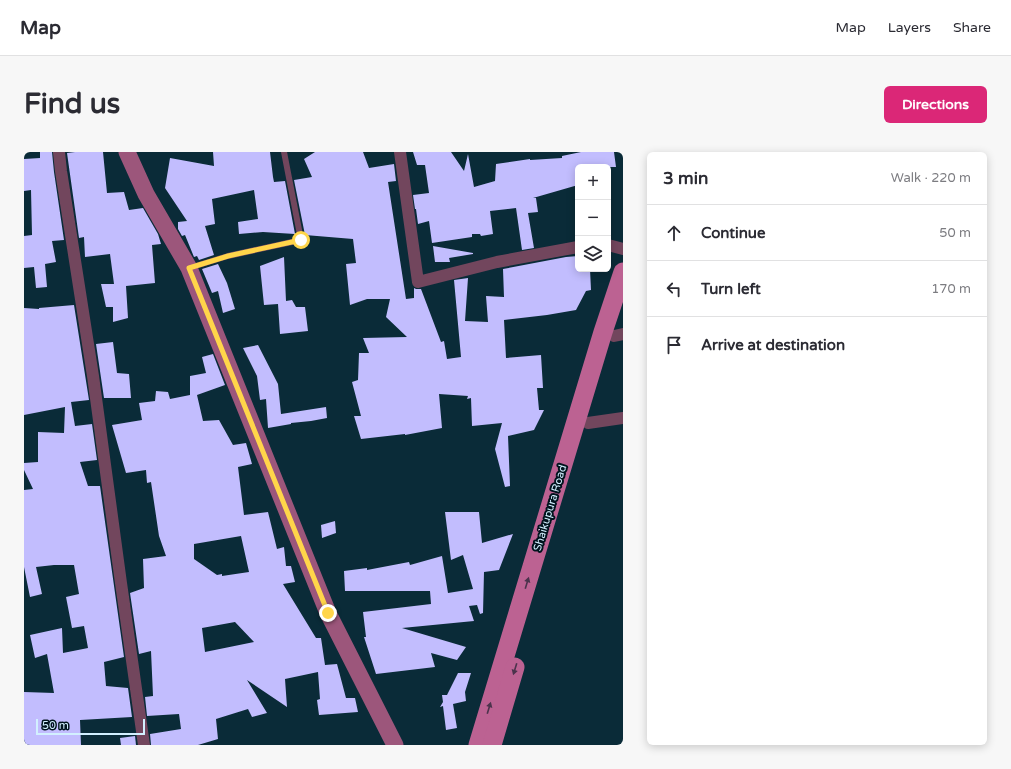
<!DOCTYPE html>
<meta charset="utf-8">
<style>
:root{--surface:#fff;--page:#f7f7f7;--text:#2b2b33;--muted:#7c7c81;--line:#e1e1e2;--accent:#db2777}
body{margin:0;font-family:"Varela Round",sans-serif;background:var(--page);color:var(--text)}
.controls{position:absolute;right:12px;top:12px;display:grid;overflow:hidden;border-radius:6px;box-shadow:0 2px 10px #0003}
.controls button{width:36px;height:36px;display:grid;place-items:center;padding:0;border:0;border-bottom:1px solid var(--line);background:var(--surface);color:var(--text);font:20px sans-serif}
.scale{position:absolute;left:12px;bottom:10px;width:109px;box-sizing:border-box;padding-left:4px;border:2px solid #d2f0ff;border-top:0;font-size:11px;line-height:14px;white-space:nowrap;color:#d2f0ff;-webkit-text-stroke:3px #00131d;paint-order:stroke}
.stop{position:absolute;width:12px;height:12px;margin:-9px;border:3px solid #ffd54a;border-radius:50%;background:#fff}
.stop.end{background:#ffd54a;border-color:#fff;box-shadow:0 1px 4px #0008}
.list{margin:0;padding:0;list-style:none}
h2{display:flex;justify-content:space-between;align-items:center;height:52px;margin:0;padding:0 16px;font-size:17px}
h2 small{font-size:13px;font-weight:400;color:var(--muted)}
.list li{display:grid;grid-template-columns:26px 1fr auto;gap:12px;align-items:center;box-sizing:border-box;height:56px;padding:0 16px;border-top:1px solid var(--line)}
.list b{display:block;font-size:15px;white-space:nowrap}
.list em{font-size:13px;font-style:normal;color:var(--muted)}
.icon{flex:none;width:22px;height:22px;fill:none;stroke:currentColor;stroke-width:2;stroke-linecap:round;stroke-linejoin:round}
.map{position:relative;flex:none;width:599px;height:593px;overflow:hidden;border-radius:6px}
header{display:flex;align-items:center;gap:24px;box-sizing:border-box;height:56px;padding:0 20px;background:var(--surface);border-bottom:1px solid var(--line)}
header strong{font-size:19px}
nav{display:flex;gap:22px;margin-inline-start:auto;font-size:14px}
.intro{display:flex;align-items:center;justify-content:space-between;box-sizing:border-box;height:96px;padding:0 24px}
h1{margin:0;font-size:28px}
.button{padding:10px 18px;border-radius:6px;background:var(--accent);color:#fff;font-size:14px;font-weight:700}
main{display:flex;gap:24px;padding:0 24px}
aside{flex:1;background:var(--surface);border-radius:6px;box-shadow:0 2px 10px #0003}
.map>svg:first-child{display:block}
</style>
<header>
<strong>Map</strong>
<nav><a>Map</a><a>Layers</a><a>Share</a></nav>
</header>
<div class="intro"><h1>Find us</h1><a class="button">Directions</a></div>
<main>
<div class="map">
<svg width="599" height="593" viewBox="0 0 599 593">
<rect width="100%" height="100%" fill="#0a2b38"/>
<!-- building -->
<g fill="#c2bdfe" fill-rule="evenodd">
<polygon points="16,0 28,0 30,20 40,88 28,89 32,110 21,112 23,135 12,136 10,115 0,116 0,84 8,83 7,38 0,39 0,7 16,6"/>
<polygon points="51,0 79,0 83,41 100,40 105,58 119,56 134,82 137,92 128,93 131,131 102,134 104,166 89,170 89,155 82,155 77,132 90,132 86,102 61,105 60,85 55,86 43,1"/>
<polygon points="189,0 246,0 249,25 250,30 261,29 271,82 239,80 215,82 214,70 234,67 230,38 188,47 191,72 181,74 190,103 175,108 173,104 170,105 161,83 158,84 154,77 154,70 163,69 141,36 146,6 190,14"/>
<polygon points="291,0 339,0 345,16 370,12 372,29 364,30 382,147 390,146 390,136 392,137 397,137 417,190 420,189 423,207 437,205 430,128 444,126 441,169 464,170 462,144 480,145 479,117 542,105 554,104 554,117 566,117 567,138 562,139 552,158 523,163 480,168 482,206 517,203 519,236 513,236 515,258 520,258 510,278 484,284 486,334 481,335 471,297 478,271 448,274 447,246 443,247 444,244 415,242 418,276 381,283 381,282 337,287 330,264 337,264 328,230 334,228 335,201 345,201 339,186 383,185 362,165 366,147 343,147 326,153 322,112 332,111 329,87 281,83 270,28 288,25 280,7"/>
<polygon points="389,0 427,0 440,19 444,2 450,35 471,29 472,12 506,7 506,8 538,6 538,4 557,0 590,0 592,15 554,15 554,33 509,46 512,46 514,60 504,61 510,96 498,98 492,56 466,59 469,82 457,84 456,82 448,82 448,85 408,91 405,69 394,72 392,57 391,57 389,43 405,41 401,13 393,13"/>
<polygon points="409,94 449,101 449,102 425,106 426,110 411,110"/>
<polygon points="260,105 262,149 268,148 272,155 281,155 284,179 256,182 254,152 240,153 236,114"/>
<polygon points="194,112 203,131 211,157 199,161 194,139 188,141 178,117"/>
<polygon points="50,153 65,248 47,250 51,274 68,272 73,308 56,310 64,334 76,334 100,505 80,510 82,534 104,536 108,565 56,568 57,593 1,593 0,588 0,540 30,541 23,502 11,506 6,483 38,476 39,501 64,496 60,474 48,476 42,445 55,442 50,413 30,413 12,415 18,442 6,445 0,415 0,338 9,337 0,318 0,311 14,310 14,280 40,281 41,255 0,263 0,156 15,157 15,156"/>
<polygon points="89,190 93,221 105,222 107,246 80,246 72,192"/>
<polygon points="234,193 254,232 257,262 302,255 303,266 287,269 267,271 267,272 244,276 242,247 236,248 233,224 219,196"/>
<path d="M189,202l12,31 -28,10 6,26 16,-1 14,25 13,-2 6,21 -14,3 6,48 24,-3 9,37 7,-2 2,19h5l4,16 -12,2 33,54h5l4,27 12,-1 9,34h9l3,14 -39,3 -2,-15 3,-1 -2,-27 -33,7 2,28 -40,-27 20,33 -15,4 -4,-8 -32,10 2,20 -20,6h-47l-1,-11 31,-5 -2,-15 -32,2 -2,-19 8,-1 -2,-45 -12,3 -9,-61 14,-5 -1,-29 23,-3 -7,-20 -8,-54 -4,1 -1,-13 -20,3 -14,-48 30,-5 -3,-17 16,-2 1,-10 12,1 2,7 20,-4v-19l16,-3 -4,-16zM217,384l8,36 -27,4v-2l-5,1 -23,-16v-15zM211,470l19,20 -49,10 -3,-24z"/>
<polygon points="421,360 455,360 458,391 489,382 475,418 460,420 459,461 456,462 453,453 445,454 450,469 378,476 442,495 433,508 407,501 411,515 352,522 340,485 342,485 339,460 407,452 406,439 321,439 320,419 343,416 343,418 385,410 386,413 418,404 424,441 449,437 439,403 427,408"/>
<polygon points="311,369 312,381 298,386 297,373"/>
<polygon points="434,521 447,521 441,540 442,549 429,552 433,576 422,578 419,554 416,555 419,550 418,543 423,543"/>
<polygon points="111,584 112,593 97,593 96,586"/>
</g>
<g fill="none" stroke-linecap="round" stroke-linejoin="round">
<!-- lane -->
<polyline stroke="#72465d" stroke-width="6" points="165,116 204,104 277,88 260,0"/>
<!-- street -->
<g stroke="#72465d" stroke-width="12">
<polyline points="35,0 37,19 69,224 97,431 120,593"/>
<polyline points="376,0 394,130 473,110 554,95"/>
<polyline points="584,93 599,97"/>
<polyline points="590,184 599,182"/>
<polyline points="564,271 599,266"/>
</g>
<!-- secondary -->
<polyline stroke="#9c567b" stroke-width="17" points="103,0 122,42 165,116 304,461 371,593"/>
<!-- primary -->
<g stroke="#bc6292" stroke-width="19">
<polyline points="454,593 579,180 599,120"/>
<polyline points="468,593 491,515"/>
</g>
</g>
<!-- one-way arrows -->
<defs><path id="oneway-solid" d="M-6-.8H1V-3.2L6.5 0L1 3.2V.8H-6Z"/></defs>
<g fill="#4b334c">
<use href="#oneway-solid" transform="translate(503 431) rotate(-73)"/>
<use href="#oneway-solid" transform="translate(491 517) rotate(107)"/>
<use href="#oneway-solid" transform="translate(465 556) rotate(-73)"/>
</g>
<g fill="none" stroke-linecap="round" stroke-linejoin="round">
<!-- route -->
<polyline stroke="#ffd54a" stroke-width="5" points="277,88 204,104 165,116 304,461"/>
</g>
<g text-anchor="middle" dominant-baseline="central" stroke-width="4" stroke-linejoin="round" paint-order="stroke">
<!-- street labels -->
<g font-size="11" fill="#d2f0ff" stroke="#00131d">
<text transform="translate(526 356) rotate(-73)">Shaikupura Road</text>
</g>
</g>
</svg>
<div class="controls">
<button>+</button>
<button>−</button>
<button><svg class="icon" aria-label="layers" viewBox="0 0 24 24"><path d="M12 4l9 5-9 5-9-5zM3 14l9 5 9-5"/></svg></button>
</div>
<div class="scale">50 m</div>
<div class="stop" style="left:277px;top:88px"></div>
<div class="stop end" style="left:304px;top:461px"></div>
</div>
<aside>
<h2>3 min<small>Walk · 220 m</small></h2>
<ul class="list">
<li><svg class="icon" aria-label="ahead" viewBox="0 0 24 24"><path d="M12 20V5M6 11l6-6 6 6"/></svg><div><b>Continue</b></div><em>50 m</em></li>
<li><svg class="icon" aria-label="left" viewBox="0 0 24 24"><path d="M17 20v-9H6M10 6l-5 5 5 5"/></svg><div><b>Turn left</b></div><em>170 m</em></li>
<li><svg class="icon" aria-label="arrive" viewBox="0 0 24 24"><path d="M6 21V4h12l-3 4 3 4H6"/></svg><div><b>Arrive at destination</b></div></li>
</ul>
</aside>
</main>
